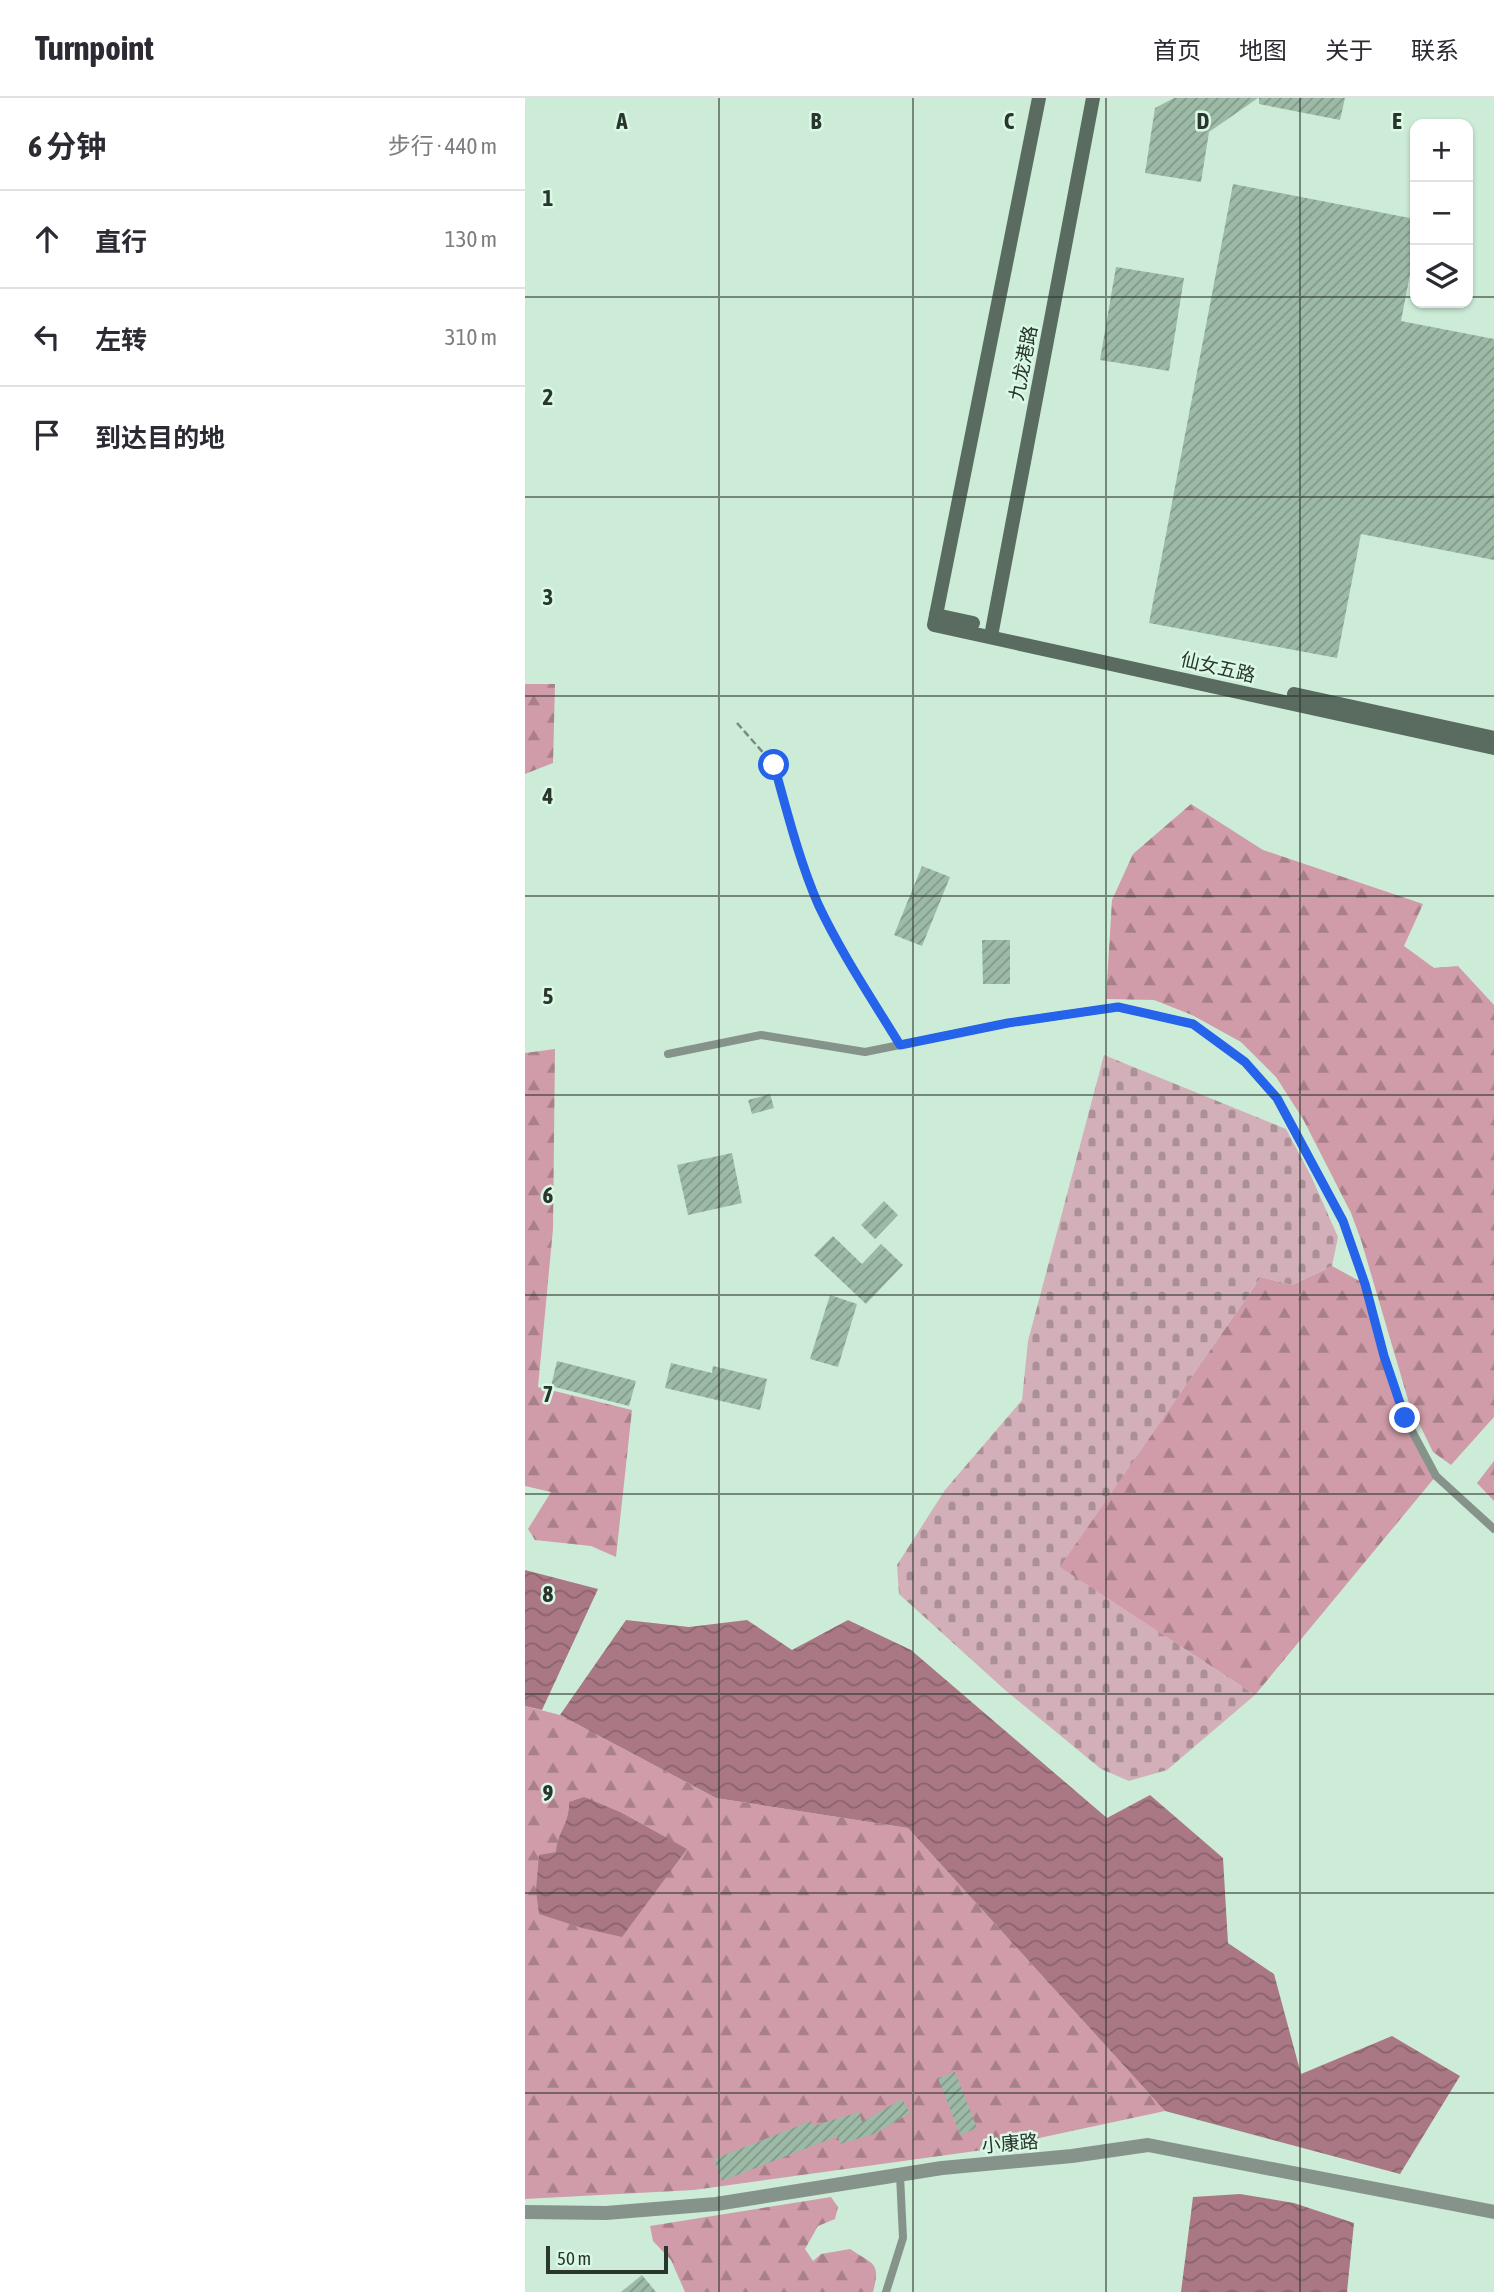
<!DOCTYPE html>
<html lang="zh">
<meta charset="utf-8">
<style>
:root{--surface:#fff;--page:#f7f7f7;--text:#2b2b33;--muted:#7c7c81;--line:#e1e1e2}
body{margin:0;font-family:"Asap Condensed","Noto Sans SC",sans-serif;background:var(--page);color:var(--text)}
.controls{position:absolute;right:21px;top:21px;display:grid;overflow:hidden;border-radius:14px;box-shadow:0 2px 5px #0004}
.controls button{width:63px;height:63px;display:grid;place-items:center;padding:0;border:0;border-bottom:2px solid var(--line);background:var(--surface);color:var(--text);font:35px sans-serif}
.scale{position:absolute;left:21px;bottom:18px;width:122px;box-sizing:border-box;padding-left:7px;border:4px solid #29352d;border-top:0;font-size:19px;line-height:24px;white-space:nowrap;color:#29352d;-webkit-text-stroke:5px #daf9e5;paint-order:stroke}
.stop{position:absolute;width:21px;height:21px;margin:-16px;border:5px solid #2563eb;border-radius:50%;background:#fff}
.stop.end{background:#2563eb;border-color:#fff;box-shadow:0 2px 7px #0008}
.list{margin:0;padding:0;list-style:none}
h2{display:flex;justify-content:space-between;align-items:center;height:91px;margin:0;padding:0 28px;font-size:30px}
h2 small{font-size:23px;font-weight:400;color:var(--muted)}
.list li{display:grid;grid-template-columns:46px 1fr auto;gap:21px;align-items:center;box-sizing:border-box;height:98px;padding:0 28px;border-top:2px solid var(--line)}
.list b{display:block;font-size:26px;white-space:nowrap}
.list em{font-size:23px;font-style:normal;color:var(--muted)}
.icon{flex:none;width:38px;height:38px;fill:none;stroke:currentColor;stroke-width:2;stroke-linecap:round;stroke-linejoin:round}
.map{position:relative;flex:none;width:969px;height:2194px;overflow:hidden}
header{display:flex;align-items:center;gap:42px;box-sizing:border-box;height:98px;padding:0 35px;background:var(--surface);border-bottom:2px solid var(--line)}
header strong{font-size:33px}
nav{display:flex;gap:38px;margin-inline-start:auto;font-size:24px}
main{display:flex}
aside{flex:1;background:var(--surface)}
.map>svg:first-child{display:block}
</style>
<header>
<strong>Turnpoint</strong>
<nav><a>首页</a><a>地图</a><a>关于</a><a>联系</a></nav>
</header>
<main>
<aside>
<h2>6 分钟<small>步行 · 440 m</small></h2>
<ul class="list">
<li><svg class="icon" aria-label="ahead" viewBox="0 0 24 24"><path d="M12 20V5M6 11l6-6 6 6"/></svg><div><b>直行</b></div><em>130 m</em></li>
<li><svg class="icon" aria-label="left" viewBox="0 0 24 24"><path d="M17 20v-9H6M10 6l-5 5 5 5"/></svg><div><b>左转</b></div><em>310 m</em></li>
<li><svg class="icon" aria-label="arrive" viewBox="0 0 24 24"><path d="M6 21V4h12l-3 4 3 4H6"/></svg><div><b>到达目的地</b></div></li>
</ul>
</aside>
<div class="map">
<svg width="969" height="2194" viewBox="0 0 969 2194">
<defs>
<pattern id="forest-firs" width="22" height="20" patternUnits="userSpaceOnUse" patternTransform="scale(1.75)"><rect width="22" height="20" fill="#d09ca9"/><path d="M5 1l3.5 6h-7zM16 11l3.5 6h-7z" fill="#a9808a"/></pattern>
<pattern id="cemetery-stones" width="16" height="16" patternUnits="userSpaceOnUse" patternTransform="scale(1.75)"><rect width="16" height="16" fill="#d3b0b9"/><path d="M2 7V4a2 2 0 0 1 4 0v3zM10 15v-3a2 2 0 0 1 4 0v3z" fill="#ab9097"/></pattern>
<pattern id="water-waves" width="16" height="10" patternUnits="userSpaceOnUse" patternTransform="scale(1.75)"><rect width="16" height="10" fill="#a97884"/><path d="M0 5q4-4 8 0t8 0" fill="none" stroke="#8a636c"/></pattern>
<pattern id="building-hatch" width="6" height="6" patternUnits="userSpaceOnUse" patternTransform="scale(1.75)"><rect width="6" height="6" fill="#9dbaa7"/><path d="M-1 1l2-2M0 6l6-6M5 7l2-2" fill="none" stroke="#809888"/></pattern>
</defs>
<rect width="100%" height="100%" fill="#cdecd8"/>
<!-- forest -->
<g fill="url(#forest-firs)">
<polygon points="0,586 30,586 28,665 0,676"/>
<polygon points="666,706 738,752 898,806 879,848 909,870 933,868 969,907 969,1319 926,1367 908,1354 884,1305 836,1142 826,1115 778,1021 751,979 716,944 667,917 629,902 581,901 587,802 608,756"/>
<polygon points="30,951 28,1131 13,1289 107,1312 91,1459 66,1448 10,1442 3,1431 26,1394 0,1388 0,955"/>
<polygon points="807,1168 840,1186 880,1320 911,1378 730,1597 534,1469 736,1179 767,1187"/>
<polygon points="969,1363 969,1403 952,1385"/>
<polygon points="0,1608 35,1617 191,1700 383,1730 640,2013 458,2052 169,2092 0,2101"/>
<path d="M306,2099l7,10 -3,12 -17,7 -13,23 8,12 8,-7 29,-5c24,16 31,13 23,43h-188l-14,-32 -18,-19 -3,-15z"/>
</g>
<!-- cemetery -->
<polygon fill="url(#cemetery-stones)" points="579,957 761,1031 786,1078 813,1139 807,1168 767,1187 736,1179 535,1469 730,1597 642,1672 604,1683 576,1671 480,1592 374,1496 372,1467 420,1392 497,1302 503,1243"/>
<!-- water -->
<g fill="url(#water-waves)">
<polygon points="0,1472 73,1491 17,1612 0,1608"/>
<polygon points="101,1522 164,1529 222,1522 267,1552 323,1522 386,1552 582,1720 625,1697 698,1760 703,1845 749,1876 776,1976 867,1938 935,1978 875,2076 640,2013 383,1730 191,1700 35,1617"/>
<path d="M59,1699l36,15 67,37 -65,88 -40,-9 -43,-14 -3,-24 3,-35 17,-3c2,-22 14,-29 13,-50z"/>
<polygon points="715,2096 769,2105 829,2125 822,2194 656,2194 668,2099"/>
</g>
<!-- building -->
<g fill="url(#building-hatch)">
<polygon points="649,0 733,0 684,34 676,84 620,75 630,10"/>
<polygon points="734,0 820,0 815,22 734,6"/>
<polygon points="708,86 890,121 890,150 876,223 969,241 969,462 836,436 812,560 624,525"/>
<polygon points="591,169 659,180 644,273 575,262"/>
<polygon points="397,768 425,779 397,848 369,837"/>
<polygon points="457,842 485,842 485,886 458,886"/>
<polygon points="245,996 249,1010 227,1016 223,1002"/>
<polygon points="207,1055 217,1105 163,1117 152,1067"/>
<polygon points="359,1103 373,1117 350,1141 336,1127"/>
<polygon points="308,1138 337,1166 356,1146 378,1167 341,1206 289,1157"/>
<polygon points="305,1197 332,1206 313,1269 285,1261"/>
<polygon points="32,1263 111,1283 104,1308 26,1288"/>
<polygon points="146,1265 187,1275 188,1268 242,1281 235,1312 140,1290"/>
<polygon points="430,1974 452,2030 435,2037 413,1980"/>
<polygon points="377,2001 385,2015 349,2036 315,2046 313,2038 197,2083 189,2061 286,2023 288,2028 334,2014 337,2024"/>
<polygon points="117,2177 131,2194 96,2194"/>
</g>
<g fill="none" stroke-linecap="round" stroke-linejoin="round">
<!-- path -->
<polyline stroke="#778c7e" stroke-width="2.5" stroke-dasharray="7 3.5" stroke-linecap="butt" points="212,625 249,667 267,731 293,806 332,877 369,937"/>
<!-- lane -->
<g stroke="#86938a" stroke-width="8">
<polyline points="143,956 236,937 340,954 483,925 593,909 668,926 720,964 752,1001 818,1123 840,1186 859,1258 880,1320 911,1378 969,1431"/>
<polyline points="361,2194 378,2140 375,2077"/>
</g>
<!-- street -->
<polyline stroke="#86938a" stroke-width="14" points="0,2114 81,2115 191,2106 417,2070 547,2058 623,2047 969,2114"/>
<!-- secondary -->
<g stroke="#5a6c60" stroke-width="14">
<polyline points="514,0 409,527 969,650"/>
<polyline points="411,517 448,525"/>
<polyline points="466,538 568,0"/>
<polyline points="769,596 969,640"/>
</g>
</g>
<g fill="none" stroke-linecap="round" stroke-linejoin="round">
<!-- route -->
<path stroke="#2563eb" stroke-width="9" d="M249,667c13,46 25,95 44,139 23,49 54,95 82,141l108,-22 110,-16 75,17 52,38 32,36 66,123 22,63 19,72 21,62"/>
</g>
<!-- grid -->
<path fill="none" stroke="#29352d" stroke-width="2" stroke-opacity="0.55" d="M194,0v2194M388,0v2194M581,0v2194M775,0v2194M0,199h890M943,199h26M0,399h969M0,598h969M0,798h969M0,997h969M0,1197h969M0,1396h969M0,1596h969M0,1795h969M0,1995h969"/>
<g text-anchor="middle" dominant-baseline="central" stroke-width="5" stroke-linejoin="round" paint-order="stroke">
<!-- street labels -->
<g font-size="19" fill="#29352d" stroke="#daf9e5">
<text transform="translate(498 265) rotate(-79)">九龙港路</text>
<text transform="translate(693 569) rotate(13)">仙女五路</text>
<text transform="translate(485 2045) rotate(-5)">小康路</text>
</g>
</g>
<g font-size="23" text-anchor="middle" font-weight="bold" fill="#29352d" stroke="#daf9e5" stroke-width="5" stroke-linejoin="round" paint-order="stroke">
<text x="97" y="31">A</text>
<text x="291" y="31">B</text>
<text x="484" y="31">C</text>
<text x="678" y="31">D</text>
<text x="872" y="31">E</text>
<text x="23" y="108">1</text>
<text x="23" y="307">2</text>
<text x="23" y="507">3</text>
<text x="23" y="706">4</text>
<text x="23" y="906">5</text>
<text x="23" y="1105">6</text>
<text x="23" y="1304">7</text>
<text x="23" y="1504">8</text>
<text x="23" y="1703">9</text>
</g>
</svg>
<div class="controls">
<button>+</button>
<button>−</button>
<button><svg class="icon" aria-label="layers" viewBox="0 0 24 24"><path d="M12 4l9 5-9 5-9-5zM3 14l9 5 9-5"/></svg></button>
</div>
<div class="scale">50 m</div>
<div class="stop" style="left:249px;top:667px"></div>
<div class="stop end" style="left:880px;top:1320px"></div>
</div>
</main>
